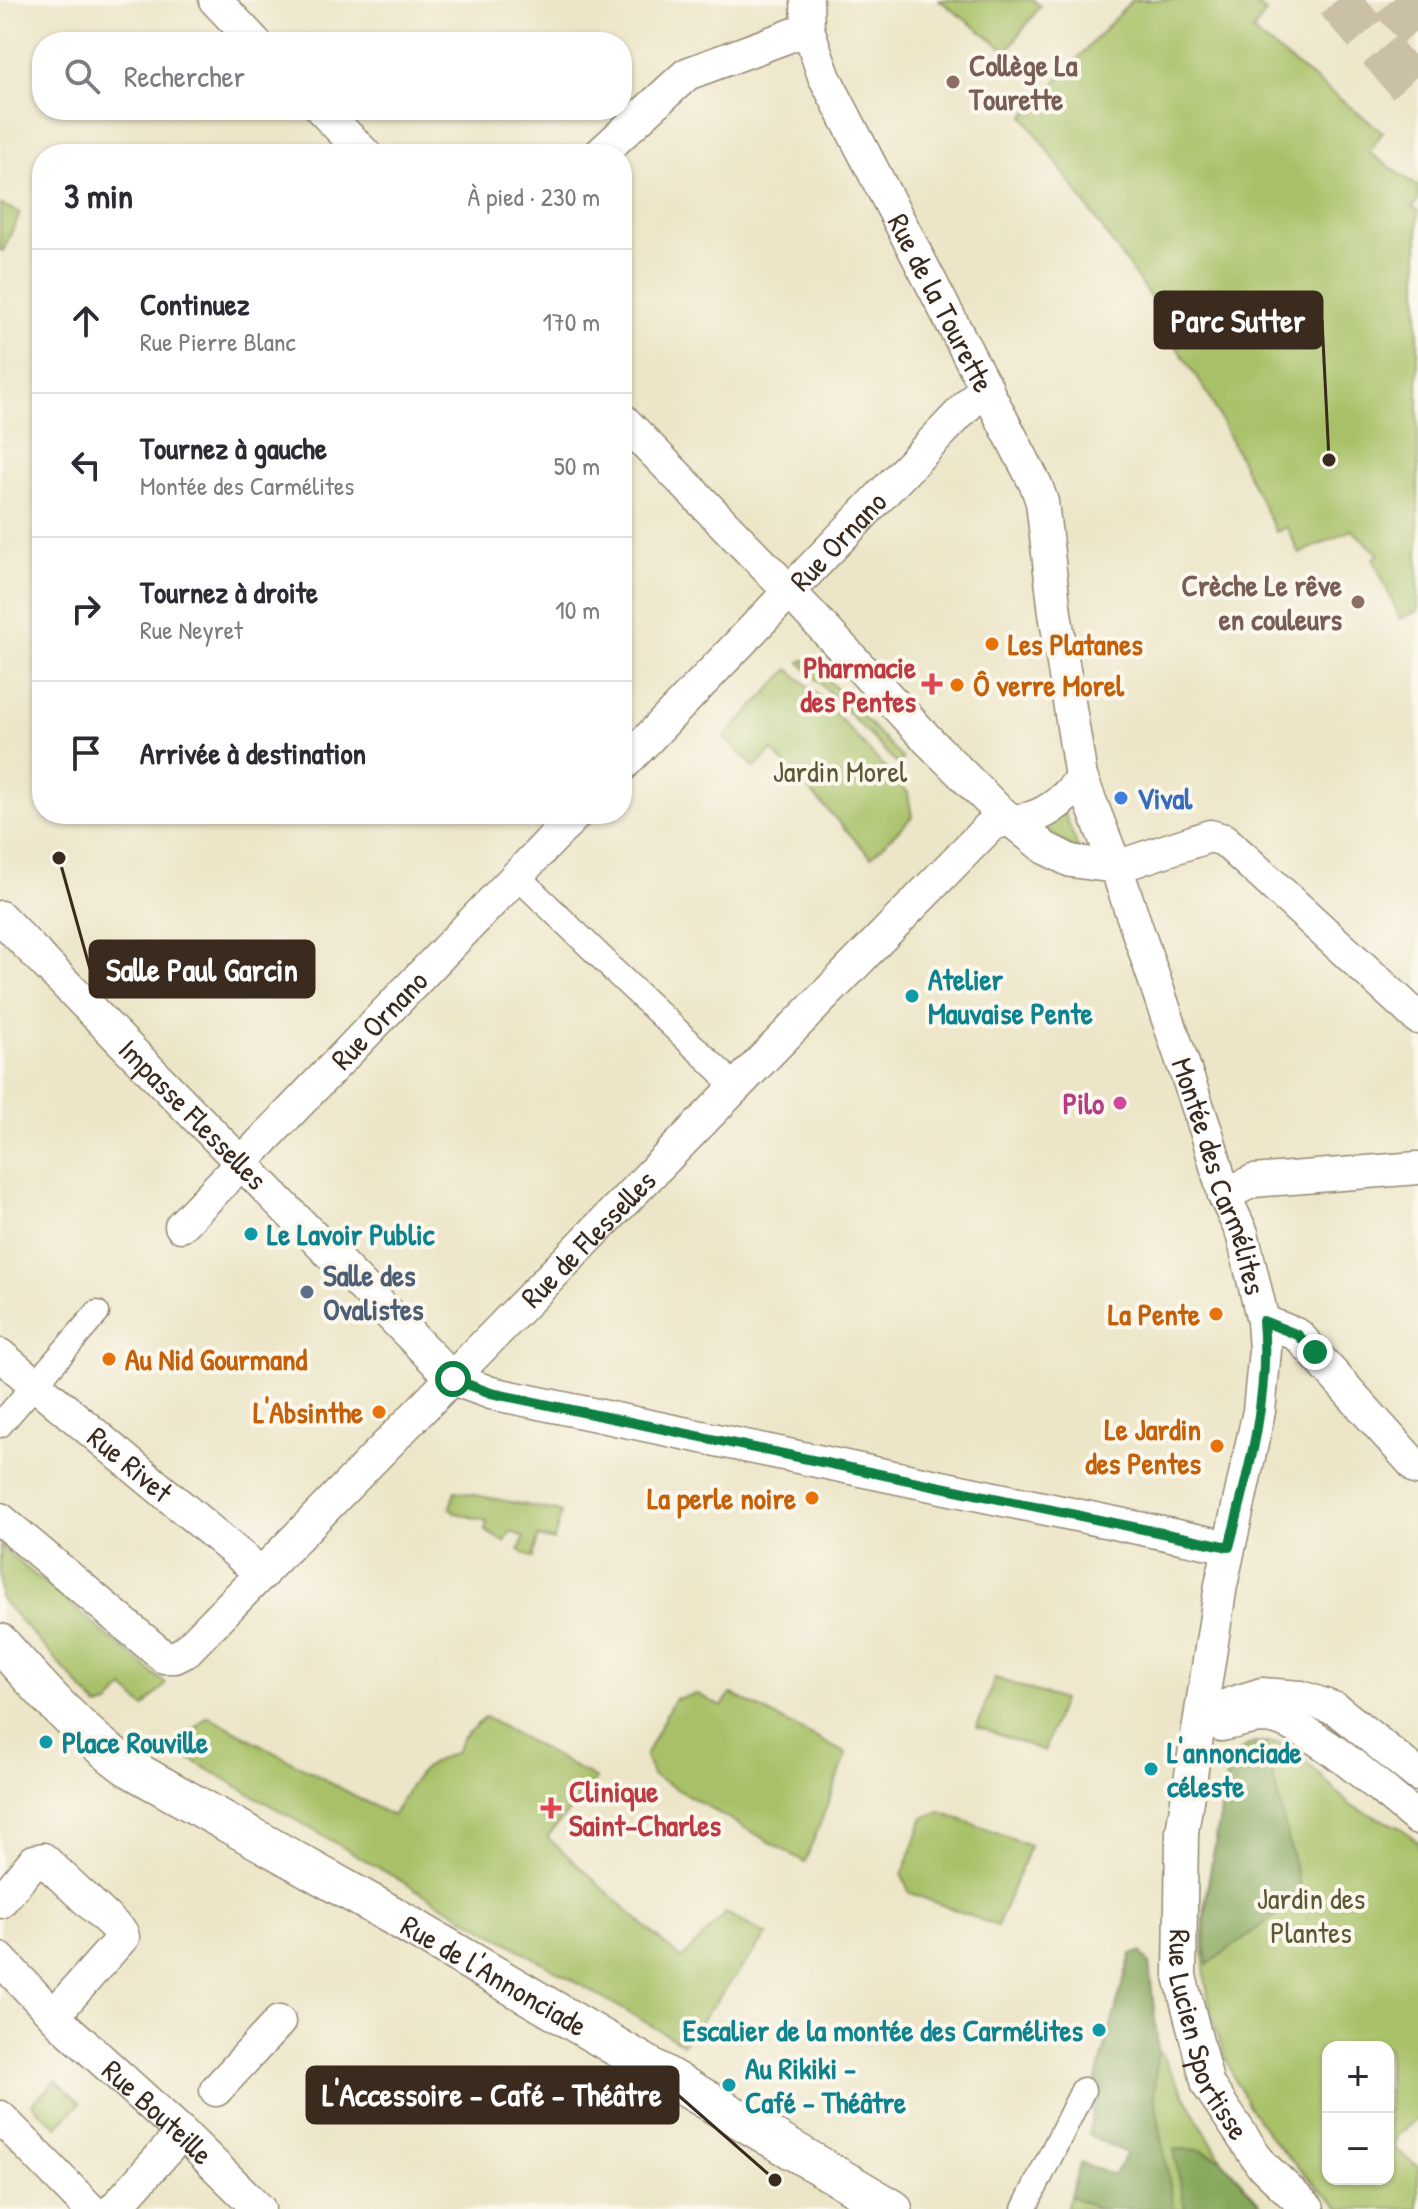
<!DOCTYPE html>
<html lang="fr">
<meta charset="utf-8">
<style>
:root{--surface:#fff;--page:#f7f7f7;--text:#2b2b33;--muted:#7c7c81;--line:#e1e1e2}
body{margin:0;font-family:"Patrick Hand",sans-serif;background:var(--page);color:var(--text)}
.controls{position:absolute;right:24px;bottom:24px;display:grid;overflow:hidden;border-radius:16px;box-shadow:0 2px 6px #0004}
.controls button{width:72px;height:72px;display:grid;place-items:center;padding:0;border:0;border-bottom:2px solid var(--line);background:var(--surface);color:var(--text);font:40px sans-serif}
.stop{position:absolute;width:24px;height:24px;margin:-18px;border:6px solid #0b8043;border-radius:50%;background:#fff}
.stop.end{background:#0b8043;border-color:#fff;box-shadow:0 2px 8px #0008}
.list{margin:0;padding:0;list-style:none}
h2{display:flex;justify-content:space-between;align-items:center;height:104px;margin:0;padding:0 32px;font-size:34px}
h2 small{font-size:26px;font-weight:400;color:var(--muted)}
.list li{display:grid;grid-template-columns:52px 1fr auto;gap:24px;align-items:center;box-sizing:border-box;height:144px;padding:0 32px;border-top:2px solid var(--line)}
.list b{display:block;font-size:30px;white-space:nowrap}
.list p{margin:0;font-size:26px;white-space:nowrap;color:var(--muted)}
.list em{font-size:26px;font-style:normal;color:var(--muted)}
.icon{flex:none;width:44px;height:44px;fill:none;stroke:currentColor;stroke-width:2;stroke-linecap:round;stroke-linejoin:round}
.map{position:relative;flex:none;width:1418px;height:2209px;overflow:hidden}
.search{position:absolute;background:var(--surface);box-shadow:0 2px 6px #0004;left:32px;top:32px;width:600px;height:88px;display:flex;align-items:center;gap:20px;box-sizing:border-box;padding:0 28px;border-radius:32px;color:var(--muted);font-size:30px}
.panel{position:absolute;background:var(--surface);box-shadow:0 2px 6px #0004;left:32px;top:144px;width:600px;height:680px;border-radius:32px}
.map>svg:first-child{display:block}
</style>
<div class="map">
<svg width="1418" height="2209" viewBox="0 0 1418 2209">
<rect width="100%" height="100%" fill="#fbf7ec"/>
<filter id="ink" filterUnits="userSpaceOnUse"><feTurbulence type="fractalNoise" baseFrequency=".0125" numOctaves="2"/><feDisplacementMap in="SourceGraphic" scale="16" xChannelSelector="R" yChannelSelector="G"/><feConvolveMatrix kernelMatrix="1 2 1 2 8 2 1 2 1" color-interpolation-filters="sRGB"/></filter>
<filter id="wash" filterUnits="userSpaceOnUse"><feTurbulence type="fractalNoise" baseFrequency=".006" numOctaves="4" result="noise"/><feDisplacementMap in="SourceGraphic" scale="32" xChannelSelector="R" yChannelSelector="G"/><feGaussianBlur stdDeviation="1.8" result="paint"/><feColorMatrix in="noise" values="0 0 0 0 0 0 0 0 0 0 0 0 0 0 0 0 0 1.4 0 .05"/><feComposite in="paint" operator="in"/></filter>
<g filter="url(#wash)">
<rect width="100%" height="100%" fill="#ece5c7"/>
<!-- green -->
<g fill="#a8c168" stroke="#727643" stroke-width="2" fill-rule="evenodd">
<polygon points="939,0 1033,0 1040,6 1007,51"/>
<polygon points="1132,0 1249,0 1266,12 1253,32 1383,132 1369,152 1418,187 1418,201 1413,207 1418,211 1418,611 1400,619 1373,558 1379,554 1352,530 1299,554 1287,527 1276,532 1208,394 1172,340 1177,336 1024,116"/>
<polygon points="0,204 20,213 3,251 0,250"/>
<polygon points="804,660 811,662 903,759 898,765 800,662"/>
<polygon points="789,669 818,695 908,793 912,817 871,857 772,750 755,768 724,738"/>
<polygon points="1064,812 1080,853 1039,825"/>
<polygon points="455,1491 561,1512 554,1541 538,1537 533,1558 519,1550 524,1538 511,1531 505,1542 485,1531 487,1521 456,1513 450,1508"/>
<polygon points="0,1546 166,1684 144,1707 124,1688 108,1705 98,1707 0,1598"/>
<polygon points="995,1678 1062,1700 1044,1751 977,1727"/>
<polygon points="730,1693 847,1754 805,1862 652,1775 645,1756 674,1699 698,1694 722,1707"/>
<path d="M208,1716l184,100c21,-32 23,-51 63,-63l8,-16 22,-20 111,62 -49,58 134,122 45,-46 41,22 -84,109 -510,-295z"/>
<path d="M1253,1743h34l64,63 50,22 17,14v276l-20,17 -5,13 25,19v42h-77c-19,-18 -38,-36 -56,-55 -55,-60 -84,-143 -82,-223 1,-37 10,-73 16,-109 5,-26 5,-68 34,-79zM1328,2047h60v132h-60z"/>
<polygon points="941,1812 1030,1846 997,1926 910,1893 902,1876 924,1817"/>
<polygon points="1141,1952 1149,1964 1158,2049 1221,2159 1265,2209 1066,2209 1070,2196 1115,2179 1130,2151 1095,2103 1093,2092 1131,1954"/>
<polygon points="56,2080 80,2103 57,2127 32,2104"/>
</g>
<!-- forest -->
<g fill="#86a75c" stroke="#60683d" stroke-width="2">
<path d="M1253,1743l12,1 37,152 -95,69c-6,-51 4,-98 13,-147 3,-19 5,-43 14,-60 5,-8 10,-11 19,-15z"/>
<polygon points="1141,1952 1149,1964 1158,2049 1154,2092 1174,2209 1100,2209 1070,2196 1081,2162 1114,2176 1127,2153 1088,2135 1095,2103 1093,2092 1131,1954"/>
<polygon points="1174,2149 1201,2150 1221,2159 1265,2209 1185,2209"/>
</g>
</g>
<g filter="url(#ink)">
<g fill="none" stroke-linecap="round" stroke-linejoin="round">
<!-- primary-tunnel -->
<g stroke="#c9c0a5" stroke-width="44" stroke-dasharray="44 22" stroke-linecap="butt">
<polyline points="1337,0 1418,94"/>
<polyline points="1392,0 1418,29"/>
</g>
<defs>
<g id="pedestrian">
<polyline points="517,876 607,963"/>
<polyline points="613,970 722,1073 727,1084"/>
<polyline points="0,1425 97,1313"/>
<polyline points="1024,2209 1083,2090"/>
</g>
<g id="minor">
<polyline points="215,0 255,42"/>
<path id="s1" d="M807,0l1,29 16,47 212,409 6,17 13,111 26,164 35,90 92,270 16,58 18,38 21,88 2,29 -6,61 -38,174 -39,247 -2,144 28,109 53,79 47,45"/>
<polyline points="322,110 365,154"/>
<polyline points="600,154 687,74 808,29"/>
<polyline points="622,419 789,591 929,741 997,809 1045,848 1071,861 1116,867 1210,836 1224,840 1418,1018"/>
<path id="s2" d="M622,766l364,-380"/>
<path id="s3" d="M0,917l453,462 38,14 738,154"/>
<polyline points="1224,1195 1253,1181 1418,1168"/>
<path id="s4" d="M181,1226l395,-412"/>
<polyline points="1263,1321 1298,1335 1418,1469"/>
<path id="s5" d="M0,1355l262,219"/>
<path id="s6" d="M0,1519l164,138h11l10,-5 802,-823c12,-12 28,-6 43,-11 21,-6 40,-23 51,-41"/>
<path d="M1221,1725c13,-2 29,-8 43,-8 41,1 120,75 154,102"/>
<polyline points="1198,1730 1230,1704 1262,1694 1301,1697 1336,1709 1418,1775"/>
<polyline points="0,1902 34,1861 43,1859 122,1933 123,1937 54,2015"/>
<path id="s7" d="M0,1959l62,65 120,109 77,76"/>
<polyline points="216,2090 279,2022"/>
<polyline points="0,2117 90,2209"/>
<polyline points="114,2209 182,2133"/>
</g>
<g id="tertiary">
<path id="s8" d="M0,1643c40,45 79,89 128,124l262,147 503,295"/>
</g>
</defs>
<!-- pedestrian casing -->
<use href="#pedestrian" stroke="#948872" stroke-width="27"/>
<!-- minor casing -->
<use href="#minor" stroke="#948872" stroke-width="35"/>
<!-- tertiary casing -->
<use href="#tertiary" stroke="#948872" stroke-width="41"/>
<!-- pedestrian -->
<use href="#pedestrian" stroke="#fff" stroke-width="24"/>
<!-- minor -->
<use href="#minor" stroke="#fff" stroke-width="32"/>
<!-- tertiary -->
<use href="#tertiary" stroke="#fff" stroke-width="38"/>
</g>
</g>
<g fill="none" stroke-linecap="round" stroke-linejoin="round" filter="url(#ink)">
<!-- route -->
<path stroke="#0b8043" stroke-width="10" d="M453,1379l38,14 738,154c19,-72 41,-151 34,-226l35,14 17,17"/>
</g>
<!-- markers -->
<g fill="#8d6e63" stroke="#fbf7ec" stroke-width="3">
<circle cx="953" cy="82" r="8"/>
<circle cx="1358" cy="602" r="8"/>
</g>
<g fill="#e8710a" stroke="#fbf7ec" stroke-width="3">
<circle cx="992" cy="644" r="8"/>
<circle cx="957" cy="685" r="8"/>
<circle cx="1216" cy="1314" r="8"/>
<circle cx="109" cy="1359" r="8"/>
<circle cx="379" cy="1412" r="8"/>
<circle cx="1217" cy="1446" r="8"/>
<circle cx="812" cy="1498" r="8"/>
</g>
<g fill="#e0444e" stroke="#fbf7ec" stroke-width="3">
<path d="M928 672h8v8h8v8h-8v8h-8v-8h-8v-8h8z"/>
<path d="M547 1796h8v8h8v8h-8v8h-8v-8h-8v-8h8z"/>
</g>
<circle fill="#3f7fe0" stroke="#fbf7ec" stroke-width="3" cx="1121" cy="798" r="8"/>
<g fill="#0f9aa8" stroke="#fbf7ec" stroke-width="3">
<circle cx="912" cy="996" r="8"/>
<circle cx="251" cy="1234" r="8"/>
<circle cx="46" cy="1742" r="8"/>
<circle cx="1151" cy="1769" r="8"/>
<circle cx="1099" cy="2030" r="8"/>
<circle cx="729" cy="2085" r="8"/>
</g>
<circle fill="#d1479c" stroke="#fbf7ec" stroke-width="3" cx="1120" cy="1103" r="8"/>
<circle fill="#5c6f8a" stroke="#fbf7ec" stroke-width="3" cx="307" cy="1292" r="8"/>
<g text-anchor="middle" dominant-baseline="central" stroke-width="8" stroke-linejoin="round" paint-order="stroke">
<!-- education labels -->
<g font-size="30" font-weight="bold" fill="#785e54" stroke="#fbf7ec" text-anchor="start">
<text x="969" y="65">Collège La<tspan x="969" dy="34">Tourette</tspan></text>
<text x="1342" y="585" text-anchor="end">Crèche Le rêve<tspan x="1342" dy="34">en couleurs</tspan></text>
</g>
<!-- street labels -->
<g font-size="30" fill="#3b2a1e" stroke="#fbf7ec">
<text stroke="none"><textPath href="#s1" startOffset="334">Rue de la Tourette</textPath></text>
<text stroke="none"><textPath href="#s2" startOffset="312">Rue Ornano</textPath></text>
<text stroke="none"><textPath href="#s4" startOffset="286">Rue Ornano</textPath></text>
<text stroke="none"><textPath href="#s3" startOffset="276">Impasse Flesselles</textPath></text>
<text stroke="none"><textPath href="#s1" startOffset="1258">Montée des Carmélites</textPath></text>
<text stroke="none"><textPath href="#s6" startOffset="814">Rue de Flesselles</textPath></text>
<text stroke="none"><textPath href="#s5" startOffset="170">Rue Rivet</textPath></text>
<text stroke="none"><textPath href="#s8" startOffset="600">Rue de l'Annonciade</textPath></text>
<text stroke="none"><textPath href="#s1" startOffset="2136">Rue Lucien Sportisse</textPath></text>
<text stroke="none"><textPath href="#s7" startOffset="220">Rue Bouteille</textPath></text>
</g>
<!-- food labels -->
<g font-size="30" font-weight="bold" fill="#c56008" stroke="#fbf7ec" text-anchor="end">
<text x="1008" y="644" text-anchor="start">Les Platanes</text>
<text x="973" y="685" text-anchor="start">Ô verre Morel</text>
<text x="1200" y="1314">La Pente</text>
<text x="125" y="1359" text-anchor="start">Au Nid Gourmand</text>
<text x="363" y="1412">L'Absinthe</text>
<text x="1201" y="1429">Le Jardin<tspan x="1201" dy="34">des Pentes</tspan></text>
<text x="796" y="1498">La perle noire</text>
</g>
<!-- health labels -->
<g font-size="30" font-weight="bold" fill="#be3a42" stroke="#fbf7ec" text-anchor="end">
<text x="916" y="667">Pharmacie<tspan x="916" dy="34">des Pentes</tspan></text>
<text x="569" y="1791" text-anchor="start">Clinique<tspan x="569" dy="34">Saint-Charles</tspan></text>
</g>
<!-- park labels -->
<g font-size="30" fill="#5c5734" stroke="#fbf7ec">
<text x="840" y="771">Jardin Morel</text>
<text x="1311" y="1898">Jardin des<tspan x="1311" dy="34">Plantes</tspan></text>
</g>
<!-- shop labels -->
<g font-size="30" font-weight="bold" fill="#366cbe" stroke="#fbf7ec" text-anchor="start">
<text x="1137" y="798">Vival</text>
</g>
<!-- culture labels -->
<g font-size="30" font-weight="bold" fill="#0d838f" stroke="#fbf7ec" text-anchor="start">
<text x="928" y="979">Atelier<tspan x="928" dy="34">Mauvaise Pente</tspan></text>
<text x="267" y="1234">Le Lavoir Public</text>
<text x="62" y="1742">Place Rouville</text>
<text x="1167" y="1752">L'annonciade<tspan x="1167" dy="34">céleste</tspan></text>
<text x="1083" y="2030" text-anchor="end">Escalier de la montée des Carmélites</text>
<text x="745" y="2068">Au Rikiki -<tspan x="745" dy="34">Café - Théâtre</tspan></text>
</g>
<!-- hotel labels -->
<g font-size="30" font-weight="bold" fill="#b23c85" stroke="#fbf7ec" text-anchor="end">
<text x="1104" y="1103">Pilo</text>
</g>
<!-- service labels -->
<g font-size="30" font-weight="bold" fill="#4e5e75" stroke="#fbf7ec" text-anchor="start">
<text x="323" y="1275">Salle des<tspan x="323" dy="34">Ovalistes</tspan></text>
</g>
</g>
<!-- callouts -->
<path fill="none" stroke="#3b2a1e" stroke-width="3" d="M1329 460L1322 320M59 858L90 969M775 2180L678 2095"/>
<g fill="#3b2a1e" stroke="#fbf7ec" stroke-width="3">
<circle cx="1329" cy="460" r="8"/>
<circle cx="59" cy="858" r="8"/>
<circle cx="775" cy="2180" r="8"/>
</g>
<g fill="#3b2a1e" stroke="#3b2a1e" stroke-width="3">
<rect x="1155" y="292" width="167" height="56" rx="8"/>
<rect x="90" y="941" width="224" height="56" rx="8"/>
<rect x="307" y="2067" width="371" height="56" rx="8"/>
</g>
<g font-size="32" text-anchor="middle" font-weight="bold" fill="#fff">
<text x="1238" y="332">Parc Sutter</text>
<text x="202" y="981">Salle Paul Garcin</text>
<text x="492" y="2106">L'Accessoire - Café - Théâtre</text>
</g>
</svg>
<div class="controls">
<button>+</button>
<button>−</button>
</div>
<div class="stop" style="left:453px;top:1379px"></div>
<div class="stop end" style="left:1315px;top:1352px"></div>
<div class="search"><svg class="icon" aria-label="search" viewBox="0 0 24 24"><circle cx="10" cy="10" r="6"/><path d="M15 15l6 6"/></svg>Rechercher</div>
<section class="panel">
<h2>3 min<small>À pied · 230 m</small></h2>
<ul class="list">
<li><svg class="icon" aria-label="ahead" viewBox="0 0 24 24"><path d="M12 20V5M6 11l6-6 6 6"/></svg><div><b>Continuez</b><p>Rue Pierre Blanc</p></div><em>170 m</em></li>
<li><svg class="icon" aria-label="left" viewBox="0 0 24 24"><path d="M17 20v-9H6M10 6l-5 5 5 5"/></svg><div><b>Tournez à gauche</b><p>Montée des Carmélites</p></div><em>50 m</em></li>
<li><svg class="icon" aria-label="right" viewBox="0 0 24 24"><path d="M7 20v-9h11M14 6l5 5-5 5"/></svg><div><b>Tournez à droite</b><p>Rue Neyret</p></div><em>10 m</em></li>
<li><svg class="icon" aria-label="arrive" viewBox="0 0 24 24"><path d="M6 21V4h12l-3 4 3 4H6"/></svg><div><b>Arrivée à destination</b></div></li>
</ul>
</section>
</div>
